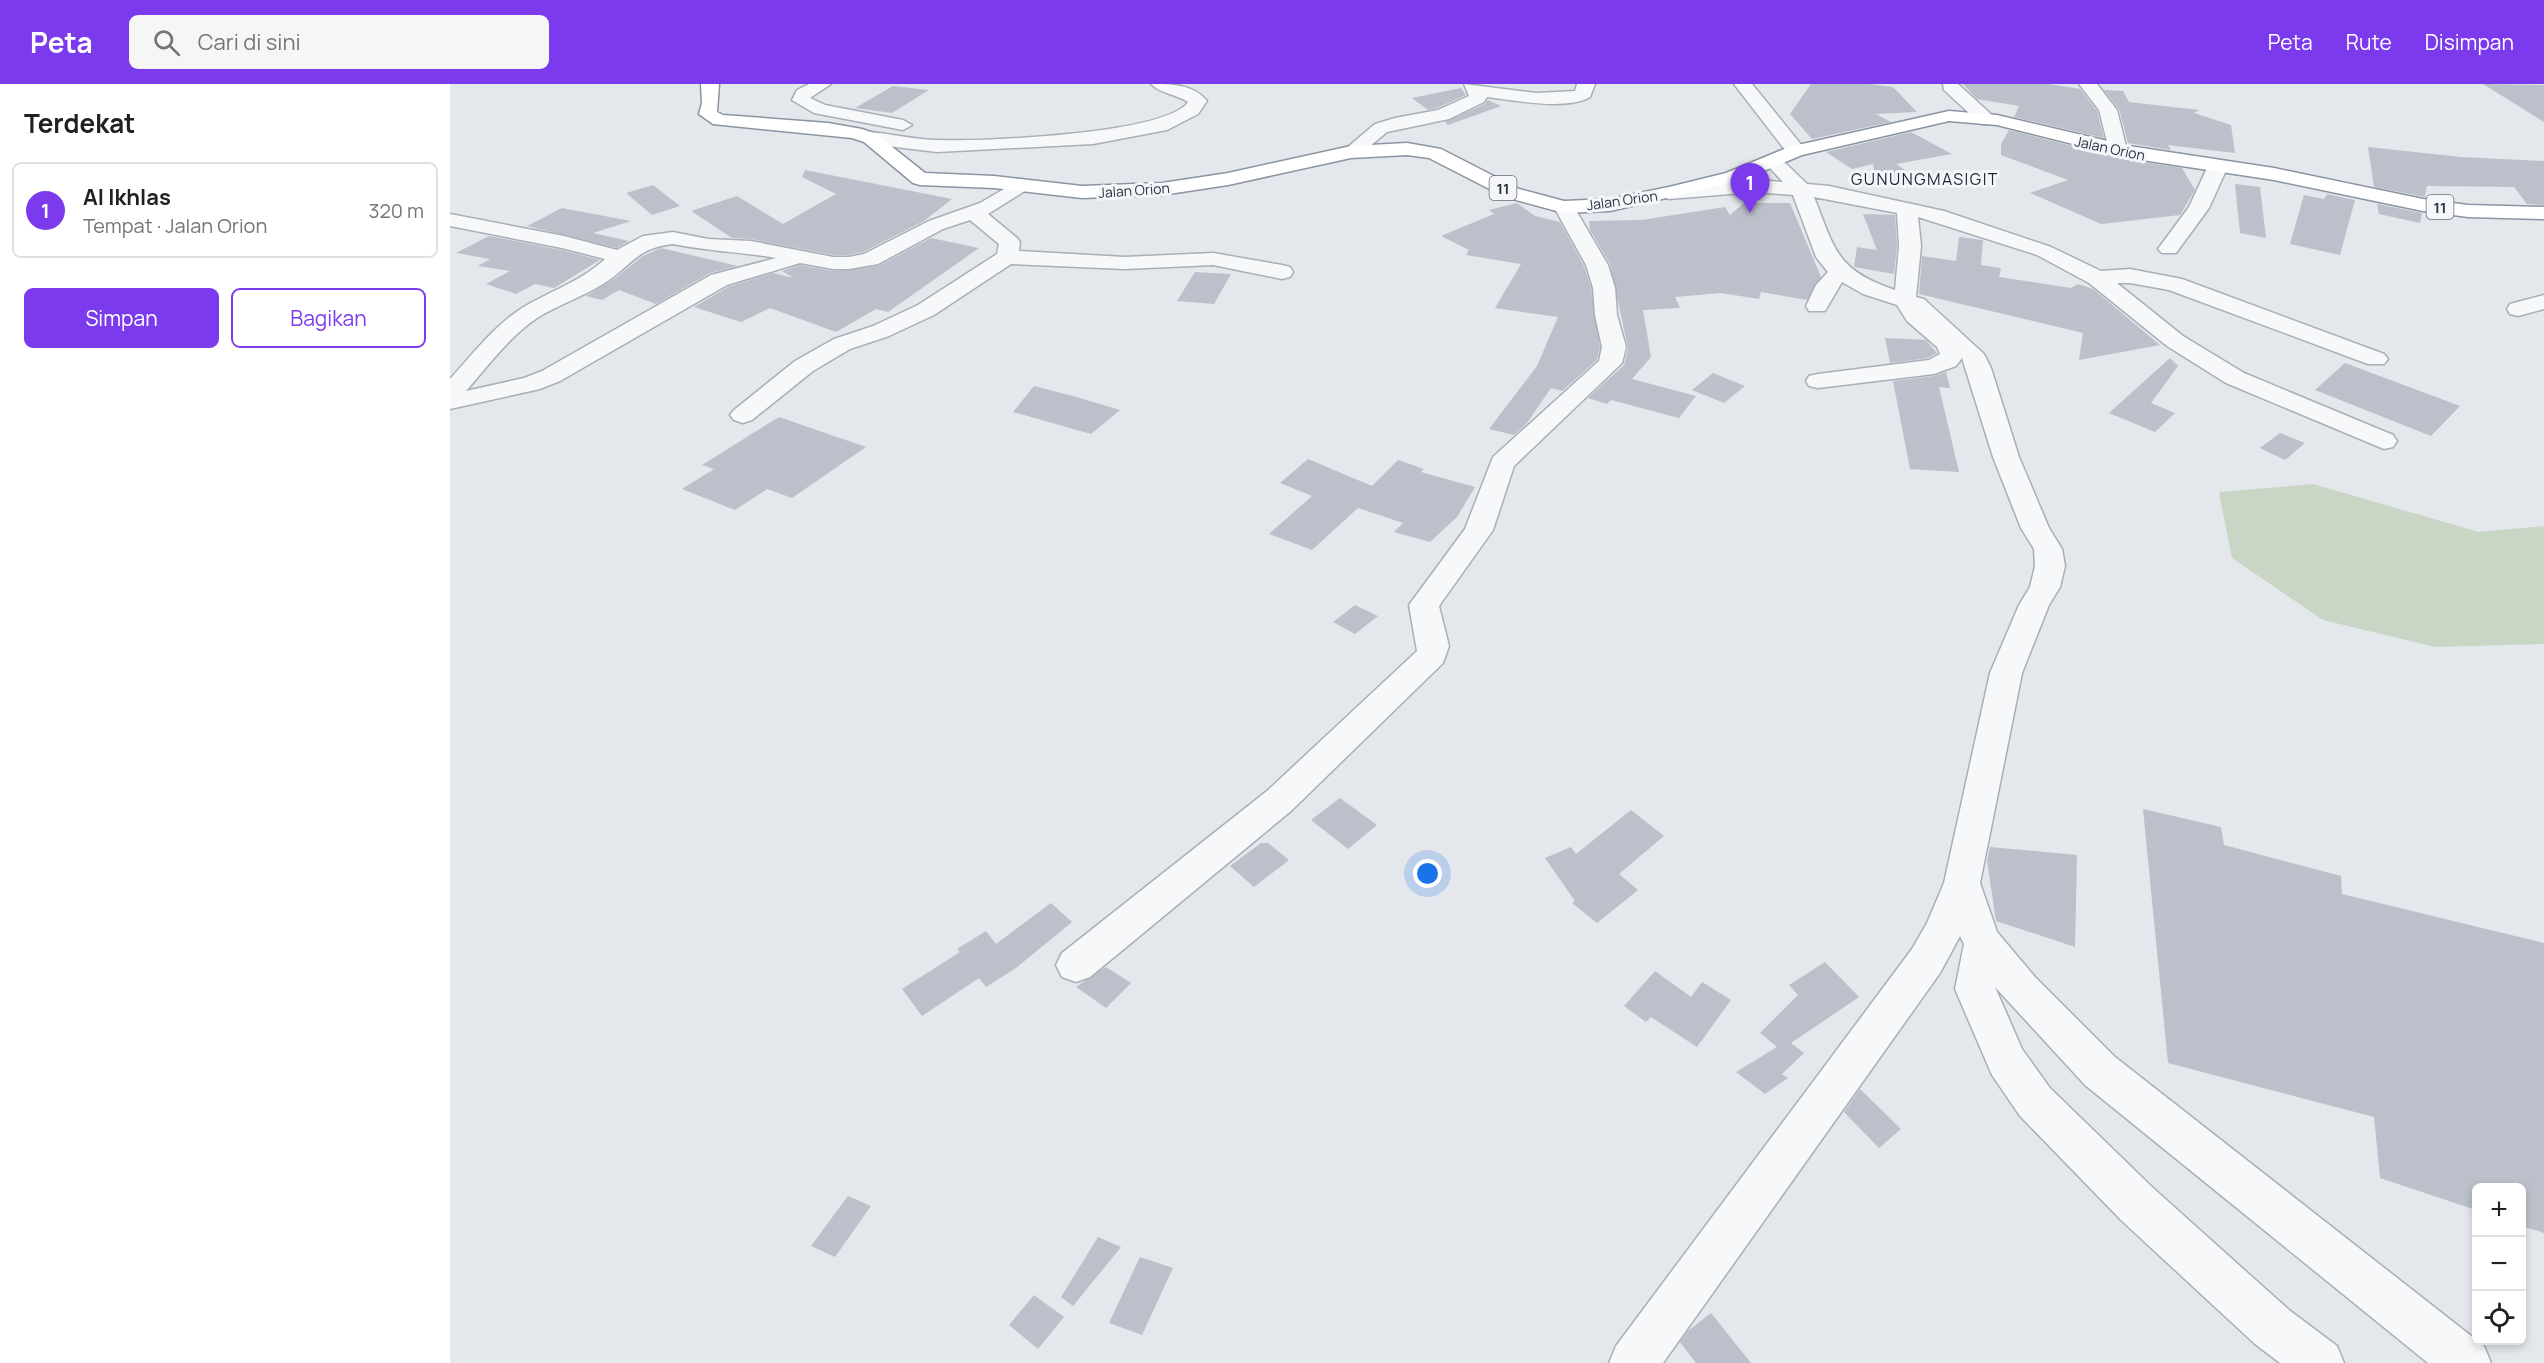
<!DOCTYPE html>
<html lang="id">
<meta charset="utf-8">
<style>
:root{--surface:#fff;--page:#f6f6f6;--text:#202124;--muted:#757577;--line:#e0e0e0;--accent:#7c3aed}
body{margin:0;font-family:Manrope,sans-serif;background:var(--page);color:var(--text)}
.controls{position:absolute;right:18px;bottom:18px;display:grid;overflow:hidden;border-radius:9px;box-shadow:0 3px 9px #0003}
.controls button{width:54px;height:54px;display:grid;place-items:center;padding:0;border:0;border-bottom:2px solid var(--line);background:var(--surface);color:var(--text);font:30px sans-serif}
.you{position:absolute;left:978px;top:790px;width:21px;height:21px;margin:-15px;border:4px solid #fff;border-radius:50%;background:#1a73e8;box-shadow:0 0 0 9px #1a73e833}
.badge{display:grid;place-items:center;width:39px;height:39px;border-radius:50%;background:var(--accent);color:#fff;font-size:20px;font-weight:700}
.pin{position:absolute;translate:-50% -50px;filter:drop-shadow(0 2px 3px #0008)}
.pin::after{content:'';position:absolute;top:32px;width:21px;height:18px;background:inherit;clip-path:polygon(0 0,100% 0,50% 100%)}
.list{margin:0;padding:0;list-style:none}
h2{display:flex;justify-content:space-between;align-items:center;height:78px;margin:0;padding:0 24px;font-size:26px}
h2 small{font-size:20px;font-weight:400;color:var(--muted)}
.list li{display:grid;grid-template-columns:39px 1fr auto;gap:18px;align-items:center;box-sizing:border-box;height:96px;margin:0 12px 12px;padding:0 12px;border:2px solid var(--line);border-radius:9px}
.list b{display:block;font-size:22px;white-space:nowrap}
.list p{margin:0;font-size:20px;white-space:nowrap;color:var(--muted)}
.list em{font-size:20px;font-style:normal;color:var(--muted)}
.actions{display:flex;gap:12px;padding:18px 24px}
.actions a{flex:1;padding:14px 0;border:2px solid var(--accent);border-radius:9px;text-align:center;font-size:21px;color:var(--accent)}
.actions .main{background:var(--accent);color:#fff}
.icon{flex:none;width:33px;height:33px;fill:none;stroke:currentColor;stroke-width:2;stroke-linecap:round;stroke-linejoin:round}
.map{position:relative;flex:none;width:2094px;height:1279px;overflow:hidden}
header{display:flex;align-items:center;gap:36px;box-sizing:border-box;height:84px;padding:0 30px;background:var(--accent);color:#fff}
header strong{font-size:28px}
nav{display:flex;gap:33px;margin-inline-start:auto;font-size:21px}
.search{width:420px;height:54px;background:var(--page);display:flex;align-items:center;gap:15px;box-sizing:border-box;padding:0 21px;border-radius:9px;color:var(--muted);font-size:22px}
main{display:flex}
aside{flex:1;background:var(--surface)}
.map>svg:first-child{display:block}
</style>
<header>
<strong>Peta</strong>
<div class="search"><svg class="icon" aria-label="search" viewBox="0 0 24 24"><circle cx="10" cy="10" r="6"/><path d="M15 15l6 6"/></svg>Cari di sini</div>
<nav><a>Peta</a><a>Rute</a><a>Disimpan</a></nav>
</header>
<main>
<aside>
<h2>Terdekat<small></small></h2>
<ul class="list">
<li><span class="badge">1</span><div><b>Al Ikhlas</b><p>Tempat · Jalan Orion</p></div><em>320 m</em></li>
</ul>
<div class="actions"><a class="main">Simpan</a><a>Bagikan</a></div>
</aside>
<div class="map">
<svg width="2094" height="1279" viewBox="0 0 2094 1279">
<rect width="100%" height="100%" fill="#e4e7ec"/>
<!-- green -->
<polygon fill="#c9d6c5" points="1863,400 2029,448 2094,442 2094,560 1985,563 1873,536 1782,474 1769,408"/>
<!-- building -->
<g fill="#bbc0ca">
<polygon points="1361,0 1419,0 1443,3 1467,28 1426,30 1441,38 1362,55 1340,30"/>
<polygon points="1513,0 1599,0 1630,5 1647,27 1654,54 1564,33 1569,22 1527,15"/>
<polygon points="2033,0 2094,1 2094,38"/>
<polygon points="443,2 479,6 442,29 405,24"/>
<polygon points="1011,4 1016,11 987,24 978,26 962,14"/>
<polygon points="1654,6 1673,7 1679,18 1749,26 1744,29 1781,41 1785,69 1718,61 1721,66 1678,59 1669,25"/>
<polygon points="1038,16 1051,22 998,41 995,38 1035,20"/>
<polygon points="1559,46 1678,76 1732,84 1745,106 1730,131 1651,140 1580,109 1618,96 1551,71 1551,60"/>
<polygon points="1461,48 1502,70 1446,80 1466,93 1427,100 1423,80 1402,85 1376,68"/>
<polygon points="1918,63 2011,73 2094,77 2094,121 2077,120 2064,103 1977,102 1975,113 1924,103"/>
<polygon points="355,86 502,115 474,137 413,168 399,171 383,171 301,155 282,154 241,127 287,112 333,140 386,110 352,93"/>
<polygon points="1785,100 1810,103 1816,154 1790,149"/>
<polygon points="203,101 230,122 202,131 176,109"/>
<polygon points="1877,110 1905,116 1890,171 1840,160 1854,111 1874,115"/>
<polygon points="1067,119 1085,132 1110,138 1134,182 1141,204 1150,263 1147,276 1112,307 1101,304 1077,339 1064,351 1039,345 1087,282 1108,233 1045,224 1071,180 1016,171 1019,166 991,152 1044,130 1039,126"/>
<polygon points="1294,119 1340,119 1371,193 1357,216 1311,208 1309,215 1271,209 1225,213 1230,224 1193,226 1201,273 1182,295 1246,312 1229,334 1161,316 1157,320 1138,314 1174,281 1178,264 1160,180 1140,146 1139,137 1192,136 1275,123 1280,131"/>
<polygon points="1927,120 1972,129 1970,139 1929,130"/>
<polygon points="112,124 181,137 143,149 179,157 167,164 77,142"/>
<polygon points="1413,130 1445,131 1447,162 1444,190 1404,183 1407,163 1427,166"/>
<polygon points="39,152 112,166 150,176 104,204 85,200 66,210 36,200 60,187 28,182 40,175 6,169"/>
<polygon points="1509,153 1533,156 1531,181 1551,184 1549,193 1621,204 1628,200 1643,205 1710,261 1629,276 1633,249 1469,210 1472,172 1506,177"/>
<polygon points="481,154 529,164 438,228 426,225 386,248 320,224 291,238 244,223 278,203 323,189 344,194 332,187 350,181 383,187 428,182"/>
<polygon points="211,164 288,182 260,189 206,220 169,206 152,216 136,212 164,195 193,172"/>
<polygon points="745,188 781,190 764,220 727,217"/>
<polygon points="1435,254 1476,256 1487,269 1478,274 1440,279"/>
<polygon points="1720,274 1728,282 1701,319 1725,329 1705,348 1659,329"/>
<polygon points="1895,279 2010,322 1981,352 1865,306"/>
<polygon points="1496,288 1500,304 1489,303 1509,388 1460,385 1443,297 1484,292"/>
<polygon points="1263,289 1295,302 1274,319 1242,306"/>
<polygon points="584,302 623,312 670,326 641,350 563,328"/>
<polygon points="329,333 416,363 342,414 317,405 285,426 232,405 264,385 252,381"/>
<polygon points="1830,349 1855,359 1835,376 1810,364"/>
<polygon points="858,375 922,402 948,376 974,385 971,388 1025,403 1007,433 980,458 944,448 953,439 908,424 862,466 819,450 862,412 830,399"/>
<polygon points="905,521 928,532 905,550 883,538"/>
<polygon points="890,714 927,741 898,765 861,736"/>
<polygon points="1693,725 1771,743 1774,761 1891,792 1892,810 2094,859 2094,1149 2072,1142 2072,1104 2026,1104 2026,1126 1930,1094 1924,1033 1718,979"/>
<polygon points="1181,726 1214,752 1169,790 1188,806 1147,839 1122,819 1125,817 1095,774 1121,763 1126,770"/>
<polygon points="811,759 818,759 839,776 804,803 780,782"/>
<polygon points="1540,763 1627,771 1625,863 1546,837 1537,777"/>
<polygon points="601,819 622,838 566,884 536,903 529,894 472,932 452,905 510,868 507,865 536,847 546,860"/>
<polygon points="1375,878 1409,913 1341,959 1354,969 1332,990 1338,994 1315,1010 1286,988 1327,963 1310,949 1348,911 1339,901"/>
<polygon points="656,883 681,899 656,924 626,903"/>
<polygon points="1205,887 1241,913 1252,898 1281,916 1247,963 1201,933 1196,938 1174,922"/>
<polygon points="1410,1005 1451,1045 1429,1064 1394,1028"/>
<polygon points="398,1112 421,1122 385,1173 361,1162"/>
<polygon points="648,1153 671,1163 623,1222 611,1213"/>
<polygon points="690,1173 723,1184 692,1251 659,1239"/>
<polygon points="584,1211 614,1233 588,1265 559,1241"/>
<polygon points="1261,1229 1301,1279 1246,1279 1230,1258 1238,1247"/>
</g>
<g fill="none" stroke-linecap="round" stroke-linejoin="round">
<defs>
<g id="minor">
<polygon points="359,0 381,0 360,14 375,21 453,36 462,41 453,46 364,29 342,16 347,6"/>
<path d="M701,0c21,0 42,0 56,17l-9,13 -31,16 -74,14 -156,8 -67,-8 -9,-6 9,-6c23,2 46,8 68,8 42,2 229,-6 250,-38 -10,-7 -29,-9 -37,-18z"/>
<path d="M1014,0l73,9 38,-2 2,-7h18l-5,13c-23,14 -77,3 -103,0l-3,5 -35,17 -62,13 -29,24h-14l-2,-4 33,-28 20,-6 43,-8 31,-14z"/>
<polygon points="1284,0 1302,0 1353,63 1355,67 1353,71 1339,71"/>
<polygon points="1493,0 1508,0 1543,32 1546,36 1543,40 1531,40 1494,6"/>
<polygon points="1629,0 1647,0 1667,26 1677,66 1675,70 1661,70 1659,66 1649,26"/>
<path d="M1322,71l7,2 28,27 22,2 115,25 107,36 50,24 29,-2 52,10 202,75 4,5 -4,5h-16l-199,-74 -39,-7h-13l66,53 61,37 149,62 4,6 -4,6 -9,2 -158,-66 -59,-37 -78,-63 -52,-28 -119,-38 3,29 -5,51 8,2 60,55 7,14 28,89 30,71 13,21 3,17 -5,21 -11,18 -27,68 -42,210 17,49 38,45 80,80 369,289 7,17h-63l-343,-278 -90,-98 27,62 28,39 103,100 136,122 48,36 7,17h-64l-25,-19 -134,-124 -101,-104 -28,-41 -37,-86 9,-45 -4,-8 -20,37 -277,390h-54l7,-17 296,-397 15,-26 17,-40 46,-210 29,-68 11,-18 5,-21 -1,-17 -13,-21 -28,-71 -31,-99 -6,8 -22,8 -116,14 -9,-2 -3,-5 3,-5 9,-2 111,-14 11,-6 -3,-7 -30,-26 -10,-16 -34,-11 -21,-12 -17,29h-16l-3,-5 10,-21 12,-13 -12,-15 -23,-62 -38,-3 -86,7 -7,-2 -3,-4 3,-4 7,-2 86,-7 28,2 -20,-21zM1364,113l83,16 2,33 -4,44c-59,-20 -60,-40 -81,-93z"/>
<polygon points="1768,76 1778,82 1759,124 1726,169 1712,169 1708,165 1739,123 1758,82"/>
<path d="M571,95l10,6 -3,4 -40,25 29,24 3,4 -1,9 106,6 88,-4 69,12 8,2 3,5 -3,5 -8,2 -69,-14 -88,4 -114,-5 -77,51 -45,21 -39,13 -37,22 -61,49 -9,3 -9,-3 -4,-5 4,-5 61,-49 39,-22 39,-13 45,-21 79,-51 2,-10 -29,-24 -27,9 -65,35 -29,5h-16l-33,-6 -73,22 -167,96 -20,8 -90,20v-30c22,-24 44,-53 72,-71 28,-17 58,-26 83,-49l-43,-11 -112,-22v-12l114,22 53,14 26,-14 30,-4 35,7 43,2 82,16h16l15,-3 65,-33 51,-18zM223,160c34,7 69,8 103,14l-65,17 -169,96 -18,7 -58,13c22,-25 43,-54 71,-73 21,-13 45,-21 66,-34 28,-17 32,-36 70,-40z"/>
<polygon points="1114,117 1121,119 1124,123 1158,181 1165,204 1167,231 1176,263 1172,279 1064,382 1043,446 989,522 999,562 993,579 841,727 640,893 626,898 612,893 606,881 612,869 817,707 967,567 959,521 1015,445 1043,373 1149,277 1152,263 1145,231 1143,204 1136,181 1104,123 1107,119"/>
<polygon points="2094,211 2094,225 2068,232 2060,230 2057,225 2060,220"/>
</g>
<polygon id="highway" points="251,0 269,0 267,28 273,31 378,39 412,45 426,50 475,89 544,92 632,102 712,99 778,89 901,62 957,59 991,65 1069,105 1114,117 1160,115 1219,103 1276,89 1339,63 1499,27 1547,31 1679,62 1824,84 1973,115 2018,121 2094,123 2094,135 2018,133 1973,127 1824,96 1679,74 1547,41 1499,37 1352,71 1290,97 1160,127 1114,129 1055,113 979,74 957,71 901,74 778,101 712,111 632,114 544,104 470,101 463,99 414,58 402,54 263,40 249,30 252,19"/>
</defs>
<!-- minor casing -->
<use href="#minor" stroke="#a9aeb7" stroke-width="3"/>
<!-- highway casing -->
<use href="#highway" stroke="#8b94a3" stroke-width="3"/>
<!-- minor -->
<use href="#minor" fill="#f7f8fa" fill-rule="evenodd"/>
<!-- highway -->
<use href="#highway" fill="#fff" fill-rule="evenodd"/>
</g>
<g text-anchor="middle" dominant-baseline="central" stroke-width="6" stroke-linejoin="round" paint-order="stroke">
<!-- far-street labels -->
<g font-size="14" fill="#2b3445" stroke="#f4f6f9">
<text transform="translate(1660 64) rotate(12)">Jalan Orion</text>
<text transform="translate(684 106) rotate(-4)">Jalan Orion</text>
<text transform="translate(1172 116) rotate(-8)">Jalan Orion</text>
</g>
<!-- shield labels -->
<g fill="#f4f6f9" stroke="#676e7b" stroke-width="1.5">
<rect x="1039.5" y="92" width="27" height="24" rx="4.5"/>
<rect x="1976.5" y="111" width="27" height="24" rx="4.5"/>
</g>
<g font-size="15" font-weight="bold" fill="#2b3445">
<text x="1053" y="104">11</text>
<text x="1990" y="123">11</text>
</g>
<!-- far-quarter labels -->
<g font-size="16" letter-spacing="1.5" fill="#1d2536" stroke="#f4f6f9">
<text x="1475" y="95">GUNUNGMASIGIT</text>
</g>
</g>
</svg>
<div class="controls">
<button>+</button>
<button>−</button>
<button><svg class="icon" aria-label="locate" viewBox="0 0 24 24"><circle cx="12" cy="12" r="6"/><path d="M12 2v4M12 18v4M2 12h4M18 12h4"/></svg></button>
</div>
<div class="you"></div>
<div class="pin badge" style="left:1300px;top:129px">1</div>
</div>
</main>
